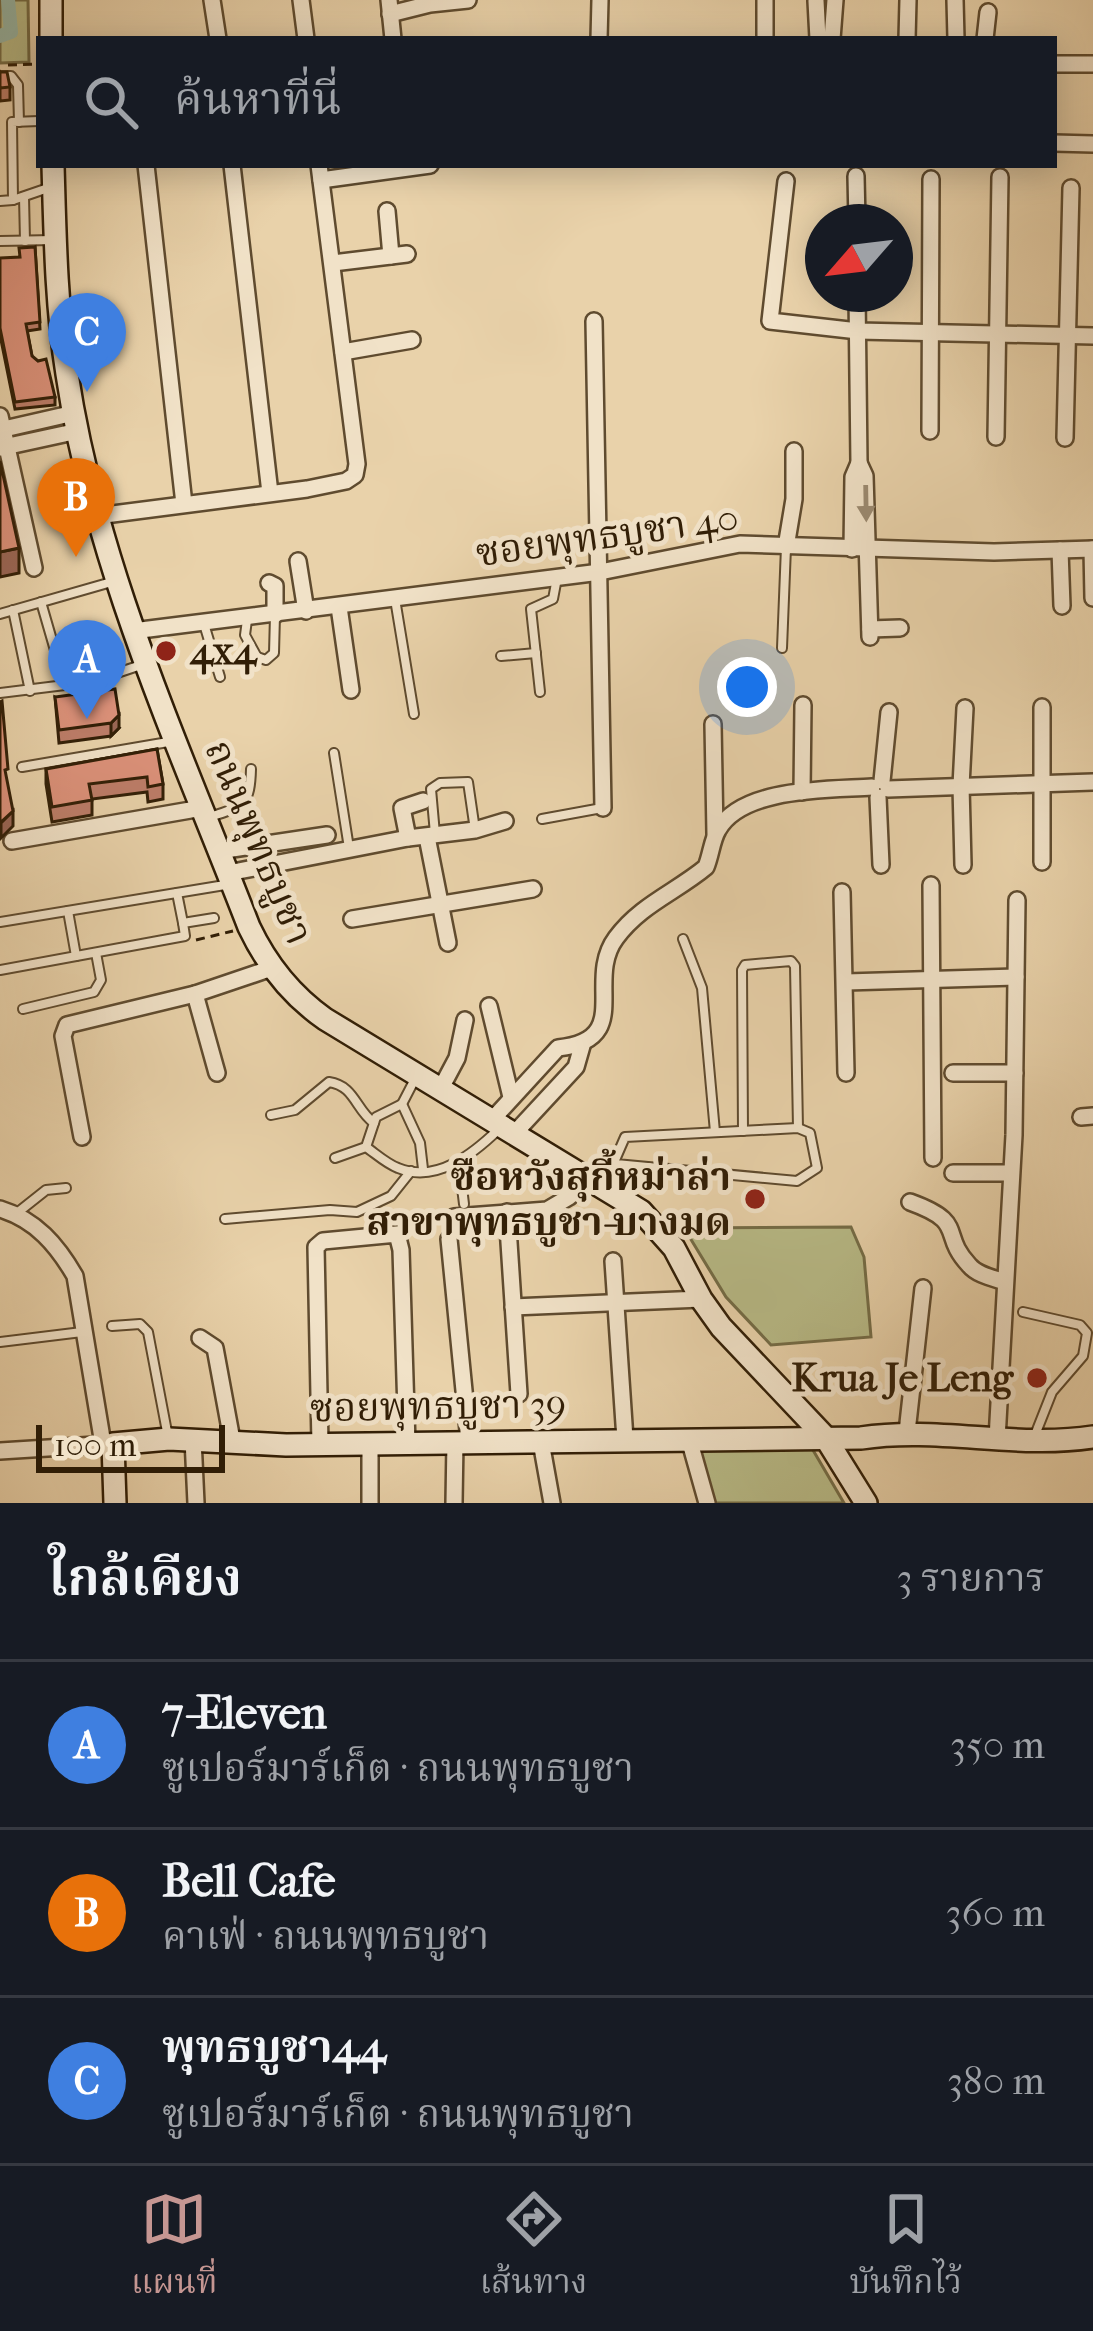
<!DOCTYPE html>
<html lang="th">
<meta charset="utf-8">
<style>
:root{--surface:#171b24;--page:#242831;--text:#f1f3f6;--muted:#9ea1a6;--line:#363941;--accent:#c59692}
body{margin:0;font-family:"IM FELL French Canon","Noto Serif Thai",serif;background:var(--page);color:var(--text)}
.compass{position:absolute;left:805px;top:204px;width:108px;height:108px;border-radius:50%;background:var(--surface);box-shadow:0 6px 30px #0003;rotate:242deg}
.scale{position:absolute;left:36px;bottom:30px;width:189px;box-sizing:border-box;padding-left:12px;border:6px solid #311e06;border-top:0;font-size:33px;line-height:42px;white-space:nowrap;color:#311e06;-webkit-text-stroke:9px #f1e2c8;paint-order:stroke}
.you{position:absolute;left:747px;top:687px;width:42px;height:42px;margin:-30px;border:9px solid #fff;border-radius:50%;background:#1a73e8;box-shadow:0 0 0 18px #1a73e833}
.badge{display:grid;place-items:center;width:78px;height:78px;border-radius:50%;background:var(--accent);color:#fff;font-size:39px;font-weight:700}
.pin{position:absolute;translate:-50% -99px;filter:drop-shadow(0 3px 6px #0008)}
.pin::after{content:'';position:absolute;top:63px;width:42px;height:36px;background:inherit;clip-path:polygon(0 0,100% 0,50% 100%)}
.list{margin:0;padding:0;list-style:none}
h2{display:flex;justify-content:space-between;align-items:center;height:156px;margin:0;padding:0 48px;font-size:51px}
h2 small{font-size:39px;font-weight:400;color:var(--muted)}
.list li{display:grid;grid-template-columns:78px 1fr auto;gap:36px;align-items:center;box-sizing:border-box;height:168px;padding:0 48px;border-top:3px solid var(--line)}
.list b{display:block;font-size:45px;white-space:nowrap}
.list p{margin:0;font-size:39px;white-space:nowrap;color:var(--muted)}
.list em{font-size:39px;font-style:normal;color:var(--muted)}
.icon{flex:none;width:66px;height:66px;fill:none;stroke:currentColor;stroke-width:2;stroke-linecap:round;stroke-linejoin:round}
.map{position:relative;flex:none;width:1093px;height:1503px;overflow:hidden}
.search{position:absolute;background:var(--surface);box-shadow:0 6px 30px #0003;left:36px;right:36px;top:36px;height:132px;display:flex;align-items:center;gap:30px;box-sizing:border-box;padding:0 42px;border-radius:0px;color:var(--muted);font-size:45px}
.sheet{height:660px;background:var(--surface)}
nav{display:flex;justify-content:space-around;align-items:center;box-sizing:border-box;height:168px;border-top:3px solid var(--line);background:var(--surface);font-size:33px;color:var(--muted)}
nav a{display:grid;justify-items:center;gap:6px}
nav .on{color:var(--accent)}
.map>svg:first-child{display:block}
</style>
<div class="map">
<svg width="1093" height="1503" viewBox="0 0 1093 1503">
<rect width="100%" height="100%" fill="#e9d2aa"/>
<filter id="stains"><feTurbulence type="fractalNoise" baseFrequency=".00167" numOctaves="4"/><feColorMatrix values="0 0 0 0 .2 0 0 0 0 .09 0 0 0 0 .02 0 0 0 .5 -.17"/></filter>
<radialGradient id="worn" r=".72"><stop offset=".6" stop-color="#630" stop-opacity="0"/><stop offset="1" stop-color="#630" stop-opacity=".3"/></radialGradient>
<!-- green -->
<g fill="#b8bb87" stroke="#746c46" stroke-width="3">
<polygon points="0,0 28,0 29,62 0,63"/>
<polygon points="851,1227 864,1257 871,1337 771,1345 726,1297 684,1228"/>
<polygon points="696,1443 810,1445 844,1503 713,1503"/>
</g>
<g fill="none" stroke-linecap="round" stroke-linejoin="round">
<!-- canal -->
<polyline stroke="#97b8a8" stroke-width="14" points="0,36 11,32 8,0"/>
<defs>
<g id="lane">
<polyline points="0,76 11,76 18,85 19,122"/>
<polyline points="24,197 25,241"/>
<polyline points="13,200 51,187"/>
<polyline points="0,201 13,200 12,122 39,121"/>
<polyline points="0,241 54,240"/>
<polyline points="395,599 414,714"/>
<polyline points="13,610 30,691"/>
<polyline points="0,614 115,581"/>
<polyline points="247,620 245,635 257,657 266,660 274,653 275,615"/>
<polyline points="204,624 220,677"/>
<polyline points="782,648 786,547"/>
<polyline points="501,656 536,653"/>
<polyline points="66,685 90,682 144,664"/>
<polyline points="540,692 531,609 553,599 557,578"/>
<polyline points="0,693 65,685 41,602"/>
<polyline points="334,753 349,848"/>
<polyline points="22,767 174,741"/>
<path d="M207,818c35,-12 43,-10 44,-49"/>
<polyline points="542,819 602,808"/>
<polyline points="435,834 431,789 440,783 468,782 475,830"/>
<polyline points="177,893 183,923"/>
<polyline points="68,911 76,956"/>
<polyline points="0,922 231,884"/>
<polyline points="683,939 702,988 715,1132"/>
<polyline points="0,970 185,936 183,923 214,918"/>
<polyline points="23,1009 94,992 101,980 96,953"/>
<polyline points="402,1104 420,1143 423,1169"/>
<path d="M271,1115l24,-5 34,-28c26,4 26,27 45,41"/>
<polyline points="743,1131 742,970 745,965 791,961 795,966 798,1128"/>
<path d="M366,1147c10,7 21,17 32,21 39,16 76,-15 101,-39"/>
<polyline points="335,1158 366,1147 376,1117 402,1104 416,1077"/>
<polyline points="459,1163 464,1204"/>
<polyline points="605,1183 625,1137 798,1128 810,1133 817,1168 797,1181 616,1164"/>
<polyline points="17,1213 46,1190 66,1188"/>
<polyline points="225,1219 330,1210 357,1212 391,1196 411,1171"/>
<polyline points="1023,1312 1080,1325 1087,1333 1083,1356 1052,1392 1035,1435"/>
<polyline points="112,1326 140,1324 148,1332 168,1437"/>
<polyline points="0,1342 82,1332"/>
</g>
<g id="street">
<polyline points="212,0 218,39"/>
<polyline points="301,0 306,39"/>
<polyline points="389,0 393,39"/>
<polyline points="765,0 765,39"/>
<polyline points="955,0 956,39"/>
<polyline points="816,1 818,39"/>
<polyline points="390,14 430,4 468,0"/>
<polyline points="599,39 600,0"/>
<polyline points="832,39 835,0"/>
<polyline points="907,39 908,0"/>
<polyline points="985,39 988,12"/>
<polyline points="1054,64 1093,64"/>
<polyline points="1054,143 1093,144"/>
<polyline points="146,165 184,504"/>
<polyline points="232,165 270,493"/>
<polyline points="856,176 857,222"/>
<polyline points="321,180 430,165"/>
<polyline points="786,181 770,321 858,331 1093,336"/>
<polyline points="387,211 391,256"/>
<polyline points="333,263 407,254"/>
<polyline points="857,294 859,463"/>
<polyline points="594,321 603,808"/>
<polyline points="343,352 412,340"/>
<polyline points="0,416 34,568"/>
<polyline points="0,430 74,413"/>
<polyline points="930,431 931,179"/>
<polyline points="996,437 1000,177"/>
<polyline points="1065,438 1071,188"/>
<polyline points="0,448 78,431"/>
<polyline points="97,516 307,489 346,481 355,475 357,464 319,165"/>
<polyline points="786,547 794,499 794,451"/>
<polyline points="852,549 853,477 859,463 865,476 870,637"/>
<polyline points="1092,549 1093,598"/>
<polyline points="1060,550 1062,606"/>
<polyline points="298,561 306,611"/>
<polyline points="269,583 275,586 275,615"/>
<polyline points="339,607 351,690"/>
<polyline points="870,629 900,628"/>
<polyline points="133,631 600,572 740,544 994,552 1093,549"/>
<polyline points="1042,707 1042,862"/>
<polyline points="713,724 715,834"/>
<polyline points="882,781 889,712"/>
<polyline points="888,789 1093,782"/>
<polyline points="802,792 803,705"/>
<polyline points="878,797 881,865"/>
<polyline points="427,837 448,943"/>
<polyline points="408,838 402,808 423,801"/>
<polyline points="12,841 202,808"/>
<polyline points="219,851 327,835"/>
<polyline points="963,865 961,786 965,708"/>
<polyline points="228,873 408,838 475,830 505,821"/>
<polyline points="931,885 933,1158"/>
<polyline points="842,892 846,1073"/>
<polyline points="352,919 533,889"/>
<polyline points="846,982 1016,977"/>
<polyline points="489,1006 511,1097"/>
<polyline points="217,1073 195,994 272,968"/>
<polyline points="953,1073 1015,1073"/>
<polyline points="440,1090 457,1058 465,1020"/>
<polyline points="1081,1117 1093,1116"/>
<path d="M490,1122l68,-74c77,-8 26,-67 58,-110 24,-33 60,-46 90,-71 5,-12 6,-27 12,-37 24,-43 111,-40 154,-43"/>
<polyline points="513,1135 576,1067 582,1046"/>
<polyline points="82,1137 63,1036 67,1025 195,994"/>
<polyline points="953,1173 1011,1173"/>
<path d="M910,1202c58,21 29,31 59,63 8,10 24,13 36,17"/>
<path d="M0,1209c36,11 57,36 75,67l28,168"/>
<polyline points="507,1212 519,1394"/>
<polyline points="454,1217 547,1210 569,1197 589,1179"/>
<polyline points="449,1239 469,1441"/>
<polyline points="613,1261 625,1439"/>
<polyline points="513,1307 701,1299"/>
<polyline points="200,1338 215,1348 232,1440"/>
<polyline points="907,1432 923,1288"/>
<polyline points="193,1439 196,1503"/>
<polyline points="689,1439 707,1503"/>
<polyline points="997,1439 1014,1135 1017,900"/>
<polyline points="541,1442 552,1503"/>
<polyline points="320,1444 316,1247 323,1241 397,1234 401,1250 407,1444"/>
<polyline points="370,1444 370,1503"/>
<polyline points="0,1451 111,1444"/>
<polyline points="454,1503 455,1441"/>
</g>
<g id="secondary">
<polyline points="51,39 51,0"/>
<path d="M53,165c2,70 3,140 14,209 29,194 112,372 182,553 18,38 42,68 76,92l316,192 33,37 27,51 20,28 104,110 41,66"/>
<path d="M115,1503l-2,-59 56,-5 117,6 575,-7c78,-12 154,11 232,-1"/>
</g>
</defs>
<!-- lane casing -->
<use href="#lane" stroke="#5f4b2f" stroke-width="12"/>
<!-- street casing -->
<use href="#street" stroke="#5f4b2f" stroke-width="20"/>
<!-- secondary casing -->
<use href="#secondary" stroke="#311e06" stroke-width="26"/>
<!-- path -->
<g stroke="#311e06" stroke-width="3" stroke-dasharray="9 6" stroke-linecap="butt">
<polyline points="8,65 39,64"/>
<polyline points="196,940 233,931"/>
</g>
<!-- lane -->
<use href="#lane" stroke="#f1e2c8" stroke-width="8"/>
<!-- street -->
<use href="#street" stroke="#f1e2c8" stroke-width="15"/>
<!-- secondary -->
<use href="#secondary" stroke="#f1e2c8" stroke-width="21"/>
</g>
<!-- wall -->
<g fill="#bd7d69" stroke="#311e06" stroke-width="3">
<polygon points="0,72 10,87 10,100 0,101"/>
<polygon points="35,247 40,329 27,331 32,356 55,397 55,405 15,409 0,335 19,257"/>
<polygon points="55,697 119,728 111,736 59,743"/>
<polygon points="157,749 163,784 163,799 148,802 147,792 92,799 92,815 52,822 46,784 46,769"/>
</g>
<!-- shaded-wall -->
<g fill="#9a6655" stroke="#311e06" stroke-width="3">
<polygon points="19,548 19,573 0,577 0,552"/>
<polygon points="119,715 119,728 111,736 111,723"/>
<polygon points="13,811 13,826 1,838 1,823"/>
</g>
<!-- building -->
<g fill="#dc917a" stroke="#311e06" stroke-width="3">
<polygon points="0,72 7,72 10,87 0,88"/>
<polygon points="35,247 40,322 26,324 32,356 38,361 46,359 55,397 15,402 0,328 0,258 20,257 19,248"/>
<polygon points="0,461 19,548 0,552"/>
<polygon points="115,689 119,715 111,723 59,730 55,697"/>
<polygon points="2,701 8,769 5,770 13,811 0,823 0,702"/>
<polygon points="157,749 163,784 148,787 147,777 89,784 92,800 52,807 46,769"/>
</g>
<!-- one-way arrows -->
<defs><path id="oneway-solid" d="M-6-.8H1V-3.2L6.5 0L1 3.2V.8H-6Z" transform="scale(3)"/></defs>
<use fill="#9b8a71" href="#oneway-solid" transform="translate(866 503) rotate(89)"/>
<!-- markers -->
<g fill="#8f2418" stroke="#f1e2c8" stroke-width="4.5">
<circle cx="166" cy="651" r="12"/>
<circle cx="755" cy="1199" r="12"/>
<circle cx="1037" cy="1378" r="12"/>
</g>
<g text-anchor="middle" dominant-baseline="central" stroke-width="10" stroke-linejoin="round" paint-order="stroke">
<!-- street labels -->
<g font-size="39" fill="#311e06" stroke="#f1e2c8">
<text transform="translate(607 535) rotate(-8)">ซอยพุทธบูชา 40</text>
<text transform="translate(259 842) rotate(67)">ถนนพุทธบูชา</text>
<text transform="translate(438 1406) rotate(-1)">ซอยพุทธบูชา 39</text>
</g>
<!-- poi labels -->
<g font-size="39" font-weight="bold" fill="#311e06" stroke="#f1e2c8" text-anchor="end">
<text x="190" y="651" text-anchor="start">4x4</text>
<text x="731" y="1177">ซือหวังสุกี้หม่าล่า<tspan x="731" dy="45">สาขาพุทธบูชา-บางมด</tspan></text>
<text x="1013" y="1378">Krua Je Leng</text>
</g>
</g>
<rect width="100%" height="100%" filter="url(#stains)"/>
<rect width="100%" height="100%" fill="url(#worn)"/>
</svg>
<svg class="compass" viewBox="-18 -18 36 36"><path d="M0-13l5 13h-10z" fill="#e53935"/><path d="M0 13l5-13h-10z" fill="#9ea1a6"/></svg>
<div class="scale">100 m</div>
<div class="you"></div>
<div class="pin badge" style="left:87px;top:719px;background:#3f7fe0">A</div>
<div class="pin badge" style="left:76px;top:557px;background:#e8710a">B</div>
<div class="pin badge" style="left:87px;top:392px;background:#3f7fe0">C</div>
<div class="search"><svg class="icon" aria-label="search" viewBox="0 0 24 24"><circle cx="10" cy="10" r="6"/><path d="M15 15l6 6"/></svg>ค้นหาที่นี่</div>
</div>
<section class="sheet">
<h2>ใกล้เคียง<small>3 รายการ</small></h2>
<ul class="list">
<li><span class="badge" style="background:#3f7fe0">A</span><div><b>7-Eleven</b><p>ซูเปอร์มาร์เก็ต · ถนนพุทธบูชา</p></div><em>350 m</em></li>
<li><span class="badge" style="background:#e8710a">B</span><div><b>Bell Cafe</b><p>คาเฟ่ · ถนนพุทธบูชา</p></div><em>360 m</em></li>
<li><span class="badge" style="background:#3f7fe0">C</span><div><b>พุทธบูชา44</b><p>ซูเปอร์มาร์เก็ต · ถนนพุทธบูชา</p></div><em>380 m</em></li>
</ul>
</section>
<nav>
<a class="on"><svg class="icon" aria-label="map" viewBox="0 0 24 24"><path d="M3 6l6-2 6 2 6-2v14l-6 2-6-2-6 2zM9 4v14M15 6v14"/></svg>แผนที่</a>
<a><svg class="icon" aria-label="directions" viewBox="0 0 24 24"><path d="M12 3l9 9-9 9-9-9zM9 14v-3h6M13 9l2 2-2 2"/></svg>เส้นทาง</a>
<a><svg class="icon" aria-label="saved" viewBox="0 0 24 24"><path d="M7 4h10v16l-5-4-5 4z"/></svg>บันทึกไว้</a>
</nav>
